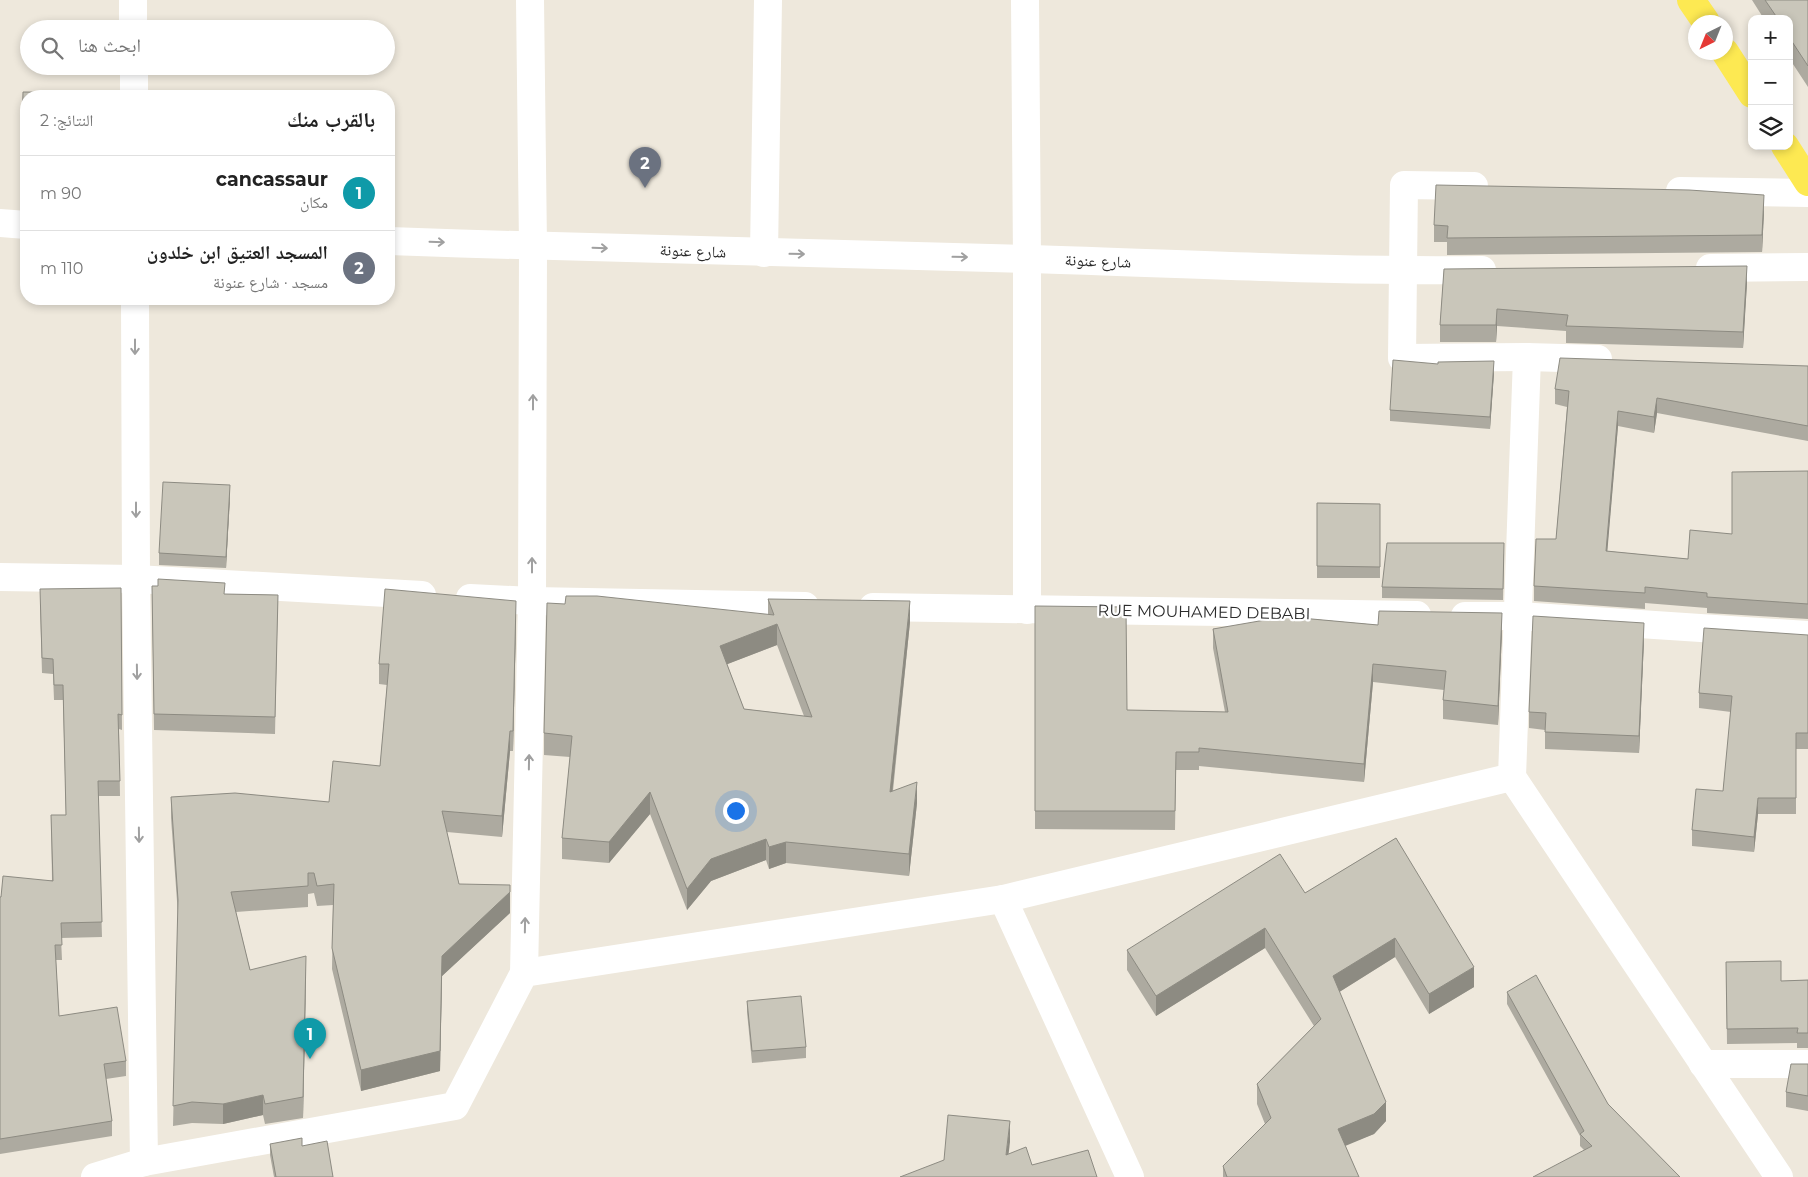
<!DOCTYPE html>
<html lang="ar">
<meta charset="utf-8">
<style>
:root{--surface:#fff;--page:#f2f2f2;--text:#222;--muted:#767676;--line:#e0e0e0;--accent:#db2777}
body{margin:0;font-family:Montserrat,"Noto Naskh Arabic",sans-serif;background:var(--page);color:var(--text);direction:rtl}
.controls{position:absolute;right:15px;top:15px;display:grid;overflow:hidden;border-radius:10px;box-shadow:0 2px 8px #0003}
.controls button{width:45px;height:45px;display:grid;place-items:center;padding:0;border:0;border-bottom:1px solid var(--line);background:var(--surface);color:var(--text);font:25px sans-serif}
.compass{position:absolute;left:1688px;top:15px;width:45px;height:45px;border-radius:50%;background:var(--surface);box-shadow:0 2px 8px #0003;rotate:223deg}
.you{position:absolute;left:735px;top:810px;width:18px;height:18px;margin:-12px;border:4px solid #fff;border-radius:50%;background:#1a73e8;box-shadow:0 0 0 8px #1a73e833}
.badge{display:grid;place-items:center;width:32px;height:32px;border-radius:50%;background:var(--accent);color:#fff;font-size:16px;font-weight:700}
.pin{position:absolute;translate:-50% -41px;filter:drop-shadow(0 1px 2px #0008)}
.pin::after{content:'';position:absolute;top:26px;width:18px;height:15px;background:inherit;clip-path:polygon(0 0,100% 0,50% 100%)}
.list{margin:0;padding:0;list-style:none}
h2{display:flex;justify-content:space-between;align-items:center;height:65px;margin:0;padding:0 20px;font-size:21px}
h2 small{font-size:16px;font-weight:400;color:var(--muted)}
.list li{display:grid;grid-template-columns:32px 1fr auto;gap:15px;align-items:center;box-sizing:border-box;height:75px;padding:0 20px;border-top:1px solid var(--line)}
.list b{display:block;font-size:19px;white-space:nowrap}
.list p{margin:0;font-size:16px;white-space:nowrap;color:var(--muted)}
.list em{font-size:16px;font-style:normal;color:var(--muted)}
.icon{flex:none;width:28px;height:28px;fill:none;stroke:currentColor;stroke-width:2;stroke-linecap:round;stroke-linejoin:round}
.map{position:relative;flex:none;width:1808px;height:1177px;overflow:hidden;direction:ltr}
.search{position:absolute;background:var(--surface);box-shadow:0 2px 8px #0003;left:20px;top:20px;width:375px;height:55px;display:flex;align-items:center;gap:12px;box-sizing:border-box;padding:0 18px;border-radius:28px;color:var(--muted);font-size:19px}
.panel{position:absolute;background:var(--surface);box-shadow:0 2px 8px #0003;left:20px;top:90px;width:375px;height:215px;border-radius:20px;direction:rtl}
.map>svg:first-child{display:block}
</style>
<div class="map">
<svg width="1808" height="1177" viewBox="0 0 1808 1177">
<rect width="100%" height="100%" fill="#eee8dc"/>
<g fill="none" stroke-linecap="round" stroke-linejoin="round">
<!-- minor -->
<g stroke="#fff" stroke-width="28">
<polyline points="133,0 133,29"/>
<polyline points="1025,0 1027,259 1027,610"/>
<polyline points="134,66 134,96"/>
<polyline points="1474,186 1404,185 1402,358 1527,357 1598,359"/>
<polyline points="1680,191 1808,193"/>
<polyline points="0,223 26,225"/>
<path d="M389,241c212,8 424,12 637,18 152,4 304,13 456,11"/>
<polyline points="764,253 768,0"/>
<polyline points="1710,268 1808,267"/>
<polyline points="135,299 136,579 144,1162"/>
<polyline points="1527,357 1512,777 1779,1177"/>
<polyline points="0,577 136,579 422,595"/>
<polyline points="470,598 532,601 805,606"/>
<polyline points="873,607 1417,615"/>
<polyline points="1465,616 1518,616 1808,635"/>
<polyline points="1003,899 1130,1177"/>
<polyline points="524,973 532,601 533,246 530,0"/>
<polyline points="1703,1064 1808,1064"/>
<polyline points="95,1177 144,1162 455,1106 524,973 1003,899 1512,777"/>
</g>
<!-- major -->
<g stroke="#fde952" stroke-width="28">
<polyline points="1691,0 1706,22"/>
<polyline points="1725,52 1752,94"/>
<polyline points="1785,146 1808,182"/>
</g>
</g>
<!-- wall -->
<g fill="#adaaa0" fill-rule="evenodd">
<polygon points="1752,0 1808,0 1808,87 1789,58 1789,19 1764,19"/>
<polygon points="23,92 26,96 26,151 22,151"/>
<polygon points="1764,211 1762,252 1447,255 1447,242 1434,242 1434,225"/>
<polygon points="1444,269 1747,283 1743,348 1566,343 1566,331 1497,326 1496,342 1440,342 1440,325"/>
<polygon points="1808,366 1808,441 1657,413 1654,433 1618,426 1607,551 1688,559 1732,534 1808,471 1808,619 1707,613 1707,608 1645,603 1645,609 1534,601 1534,586 1556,539 1567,407 1555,404 1555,389"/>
<polygon points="1494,373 1490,429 1390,421 1390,410"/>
<polygon points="230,497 226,568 159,565 159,553"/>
<polygon points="1317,503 1380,504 1380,578 1317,578"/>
<polygon points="1504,554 1503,600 1382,598 1382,587"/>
<polygon points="152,586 225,594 278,595 275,734 154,730"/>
<polygon points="121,588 122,730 119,729 120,796 98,796 102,937 61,938 62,960 56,960 59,1016 126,1061 126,1076 106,1079 112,1121 112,1136 0,1154 0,897 52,880 51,815 66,815 63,700 54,700 53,674 42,673 40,604"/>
<path d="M768,599l142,23 -17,169 24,12 -8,73 -123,-13 -17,6 -3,-9 -55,21 -24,29 -37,-96 -41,49 -47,-4v-21l8,-81 -26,-2v-22l21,-129 203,11zM777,645l27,71 -60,-7 -17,-45z"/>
<polygon points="1035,606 1127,710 1225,712 1213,648 1213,629 1301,618 1378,625 1502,631 1498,725 1443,719 1443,700 1444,690 1373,682 1364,782 1199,766 1199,770 1176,770 1175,830 1035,829"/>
<polygon points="516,621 513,751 510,751 502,837 447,832 459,884 510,913 442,976 440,1071 361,1091 332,969 333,905 317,906 314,893 308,894 308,907 236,912 250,970 306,977 303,1118 265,1124 263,1115 223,1124 192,1123 173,1126 178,915 171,818 171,797 329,802 380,766 387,685 379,684 379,664"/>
<polygon points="1808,635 1808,749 1796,749 1796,814 1758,814 1754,852 1692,846 1692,830 1723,791 1731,712 1699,708 1699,693"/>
<polygon points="1644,640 1639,753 1545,749 1545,730 1529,728 1529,712"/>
<polygon points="1396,838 1474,987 1429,1014 1395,957 1339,992 1386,1121 1374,1134 1345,1145 1359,1177 1223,1177 1223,1166 1265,1124 1257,1104 1257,1084 1314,1026 1265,948 1156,1016 1127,970 1127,950 1305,893"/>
<polygon points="1726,962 1781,981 1808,980 1808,1048 1797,1048 1797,1043 1727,1044"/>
<polygon points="1507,992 1608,1104 1680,1177 1584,1150 1580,1146 1580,1136 1507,1004"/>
<polygon points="747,1001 806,1047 806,1058 752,1063 747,1012"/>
<polygon points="1808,1064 1808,1111 1786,1107 1786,1092"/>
<polygon points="270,1144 302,1146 333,1177 274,1177 270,1155"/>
</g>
<!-- shaded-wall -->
<g fill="#8d8b82">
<polygon points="1764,195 1764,211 1762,252 1762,235"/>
<polygon points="1747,266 1747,283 1743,348 1743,332"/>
<polygon points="1497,309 1497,326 1496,342 1496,325"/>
<polygon points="1494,361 1494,373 1490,429 1490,417"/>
<polygon points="1657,398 1657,413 1654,433 1654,417"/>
<polygon points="1618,411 1618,426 1606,567 1606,551"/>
<polygon points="230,485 230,497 226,568 226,557"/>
<polygon points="516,601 516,621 513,751 513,731"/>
<polygon points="910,601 910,622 890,813 890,792"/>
<polygon points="1502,613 1502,631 1498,725 1498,706"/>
<polygon points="1644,623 1644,640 1639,753 1639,736"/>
<polygon points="777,624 777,645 720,667 720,646"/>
<polygon points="1373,664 1373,682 1364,782 1364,764"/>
<polygon points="510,731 510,751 502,837 502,816"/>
<polygon points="917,782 917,803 909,876 909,854"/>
<polygon points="650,792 650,814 609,863 609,842"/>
<polygon points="1758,798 1758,814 1754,852 1754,837"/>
<polygon points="766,839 766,860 711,881 687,910 687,889 711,859"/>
<polygon points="786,842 786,863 769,869 769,847"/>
<polygon points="510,885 510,913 442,976 440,1071 361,1091 361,1070 442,956"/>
<polygon points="1265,928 1265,948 1156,1016 1156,996"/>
<polygon points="1395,938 1395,957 1333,996 1333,976"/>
<polygon points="306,956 306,977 303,1118 303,1097"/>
<polygon points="1474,967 1474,987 1429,1014 1429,994"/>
<polygon points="263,1095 263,1115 223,1124 223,1104"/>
<polygon points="1386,1102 1386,1121 1374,1134 1338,1149 1338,1129"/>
<polygon points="1010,1121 1010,1142 1006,1176 1006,1155"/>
</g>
<!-- building -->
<g fill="#c9c6ba" stroke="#8d8b82" fill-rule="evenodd">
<polygon points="1765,0 1808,0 1808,66 1789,37 1789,19 1778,19"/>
<polygon points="23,92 98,93 98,96 26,96 26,140 22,140"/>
<polygon points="1436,185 1689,190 1764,195 1762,235 1447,238 1448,226 1434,225"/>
<polygon points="1747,266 1743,332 1566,326 1568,315 1497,309 1496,325 1440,325 1444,269"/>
<polygon points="1560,358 1808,366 1808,426 1657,398 1654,417 1618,411 1606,551 1688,559 1690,530 1732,534 1732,472 1808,471 1808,604 1707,597 1707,593 1645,587 1645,593 1534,586 1536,539 1556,539 1569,391 1555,389"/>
<polygon points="1393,360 1438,364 1438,362 1494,361 1490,417 1390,410"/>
<polygon points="163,482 230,485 226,557 159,553"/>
<polygon points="1317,503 1380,504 1380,567 1317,566"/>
<polygon points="1387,543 1504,543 1503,589 1382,587"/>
<polygon points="158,579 225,583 224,594 278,595 275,717 154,714 152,586 158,586"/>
<polygon points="121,588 122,715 118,714 120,781 98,781 102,922 61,923 62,945 55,945 59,1016 117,1007 126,1061 104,1064 112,1121 0,1139 0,897 1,897 3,876 53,881 51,815 66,815 63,685 54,685 53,659 42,658 40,589"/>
<polygon points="385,589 516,601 513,731 510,731 502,816 442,811 459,884 510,885 510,892 442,956 440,1051 361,1070 332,948 334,884 317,886 314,873 308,873 308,886 231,892 250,970 306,956 303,1097 265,1104 263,1095 223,1104 192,1102 173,1106 178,900 171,797 235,793 329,802 333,761 380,766 389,664 379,664"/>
<path d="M566,596h31l177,19 -6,-16 142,2 -20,191 27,-10 -8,72 -123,-12 -17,5 -3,-8 -55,20 -24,30 -37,-97 -41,50 -47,-4 10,-102 -28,-3 3,-130 18,1zM777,624l35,93 -68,-8 -24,-63z"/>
<polygon points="1035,606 1126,607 1127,710 1228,712 1213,629 1300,614 1301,618 1378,625 1379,611 1502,613 1498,706 1443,700 1446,671 1373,664 1364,764 1199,748 1199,752 1176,752 1175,811 1035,811"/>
<polygon points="1533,616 1644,623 1639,736 1545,732 1546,713 1529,712"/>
<polygon points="1704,628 1808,635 1808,733 1796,733 1796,798 1758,798 1754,837 1692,830 1696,789 1723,791 1732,696 1699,693"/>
<polygon points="1396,838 1474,967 1429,994 1395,938 1333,976 1386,1102 1374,1114 1338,1129 1359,1177 1227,1177 1223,1166 1271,1118 1257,1084 1321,1019 1265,928 1156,996 1127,950 1280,854 1305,893"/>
<polygon points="1781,961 1781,981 1808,980 1808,1033 1797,1033 1798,1028 1727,1029 1726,962"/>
<polygon points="1536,975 1608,1104 1680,1177 1533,1177 1592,1146 1580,1134 1584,1131 1507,992"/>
<polygon points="801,996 806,1047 752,1051 747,1001"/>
<polygon points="1791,1064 1808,1064 1808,1096 1786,1092"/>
<polygon points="948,1115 1010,1121 1006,1155 1026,1147 1032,1165 1088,1150 1097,1177 900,1177 944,1160"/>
<polygon points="302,1138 302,1146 327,1141 333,1177 276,1177 270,1144"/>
</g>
<!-- one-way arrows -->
<defs><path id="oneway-shaft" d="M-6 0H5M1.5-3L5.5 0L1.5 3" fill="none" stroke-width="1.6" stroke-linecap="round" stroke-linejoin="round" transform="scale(1.25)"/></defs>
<g stroke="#a0a0a0">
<use href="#oneway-shaft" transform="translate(437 242) rotate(2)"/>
<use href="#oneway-shaft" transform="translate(600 248) rotate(2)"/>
<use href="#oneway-shaft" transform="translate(797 254) rotate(1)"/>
<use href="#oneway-shaft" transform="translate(960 257) rotate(1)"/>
<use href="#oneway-shaft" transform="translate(135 347) rotate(90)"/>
<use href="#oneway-shaft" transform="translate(533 402) rotate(-90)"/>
<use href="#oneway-shaft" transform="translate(136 510) rotate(90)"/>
<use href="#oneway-shaft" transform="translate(532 565) rotate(-90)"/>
<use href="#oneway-shaft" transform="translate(137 672) rotate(89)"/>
<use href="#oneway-shaft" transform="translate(529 762) rotate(-89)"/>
<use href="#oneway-shaft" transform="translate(139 835) rotate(89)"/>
<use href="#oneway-shaft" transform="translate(525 925) rotate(-89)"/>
</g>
<g text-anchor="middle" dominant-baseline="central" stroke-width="4.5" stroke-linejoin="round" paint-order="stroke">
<!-- street labels -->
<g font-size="16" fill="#2b2b2b" stroke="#fff">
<text transform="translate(693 251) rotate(2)">شارع عنونة</text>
<text transform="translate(1098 261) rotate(2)">شارع عنونة</text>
<text transform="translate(1204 612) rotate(1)">RUE MOUHAMED DEBABI</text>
</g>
</g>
</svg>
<div class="controls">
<button>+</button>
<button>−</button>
<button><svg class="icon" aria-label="layers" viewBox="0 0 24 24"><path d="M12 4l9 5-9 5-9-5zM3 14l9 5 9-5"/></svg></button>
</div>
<svg class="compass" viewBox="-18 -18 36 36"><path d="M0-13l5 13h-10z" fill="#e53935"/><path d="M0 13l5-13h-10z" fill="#767676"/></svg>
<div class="you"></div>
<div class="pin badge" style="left:310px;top:1059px;background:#0f9aa8">1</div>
<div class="pin badge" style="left:645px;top:188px;background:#6b7280">2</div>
<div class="search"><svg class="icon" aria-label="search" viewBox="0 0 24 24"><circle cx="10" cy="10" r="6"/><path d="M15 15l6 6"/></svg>ابحث هنا</div>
<section class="panel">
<h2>بالقرب منك<small>النتائج: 2</small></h2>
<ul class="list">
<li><span class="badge" style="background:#0f9aa8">1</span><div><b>cancassaur</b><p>مكان</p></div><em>90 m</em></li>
<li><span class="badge" style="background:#6b7280">2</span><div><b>المسجد العتيق ابن خلدون</b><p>مسجد · شارع عنونة</p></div><em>110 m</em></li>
</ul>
</section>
</div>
